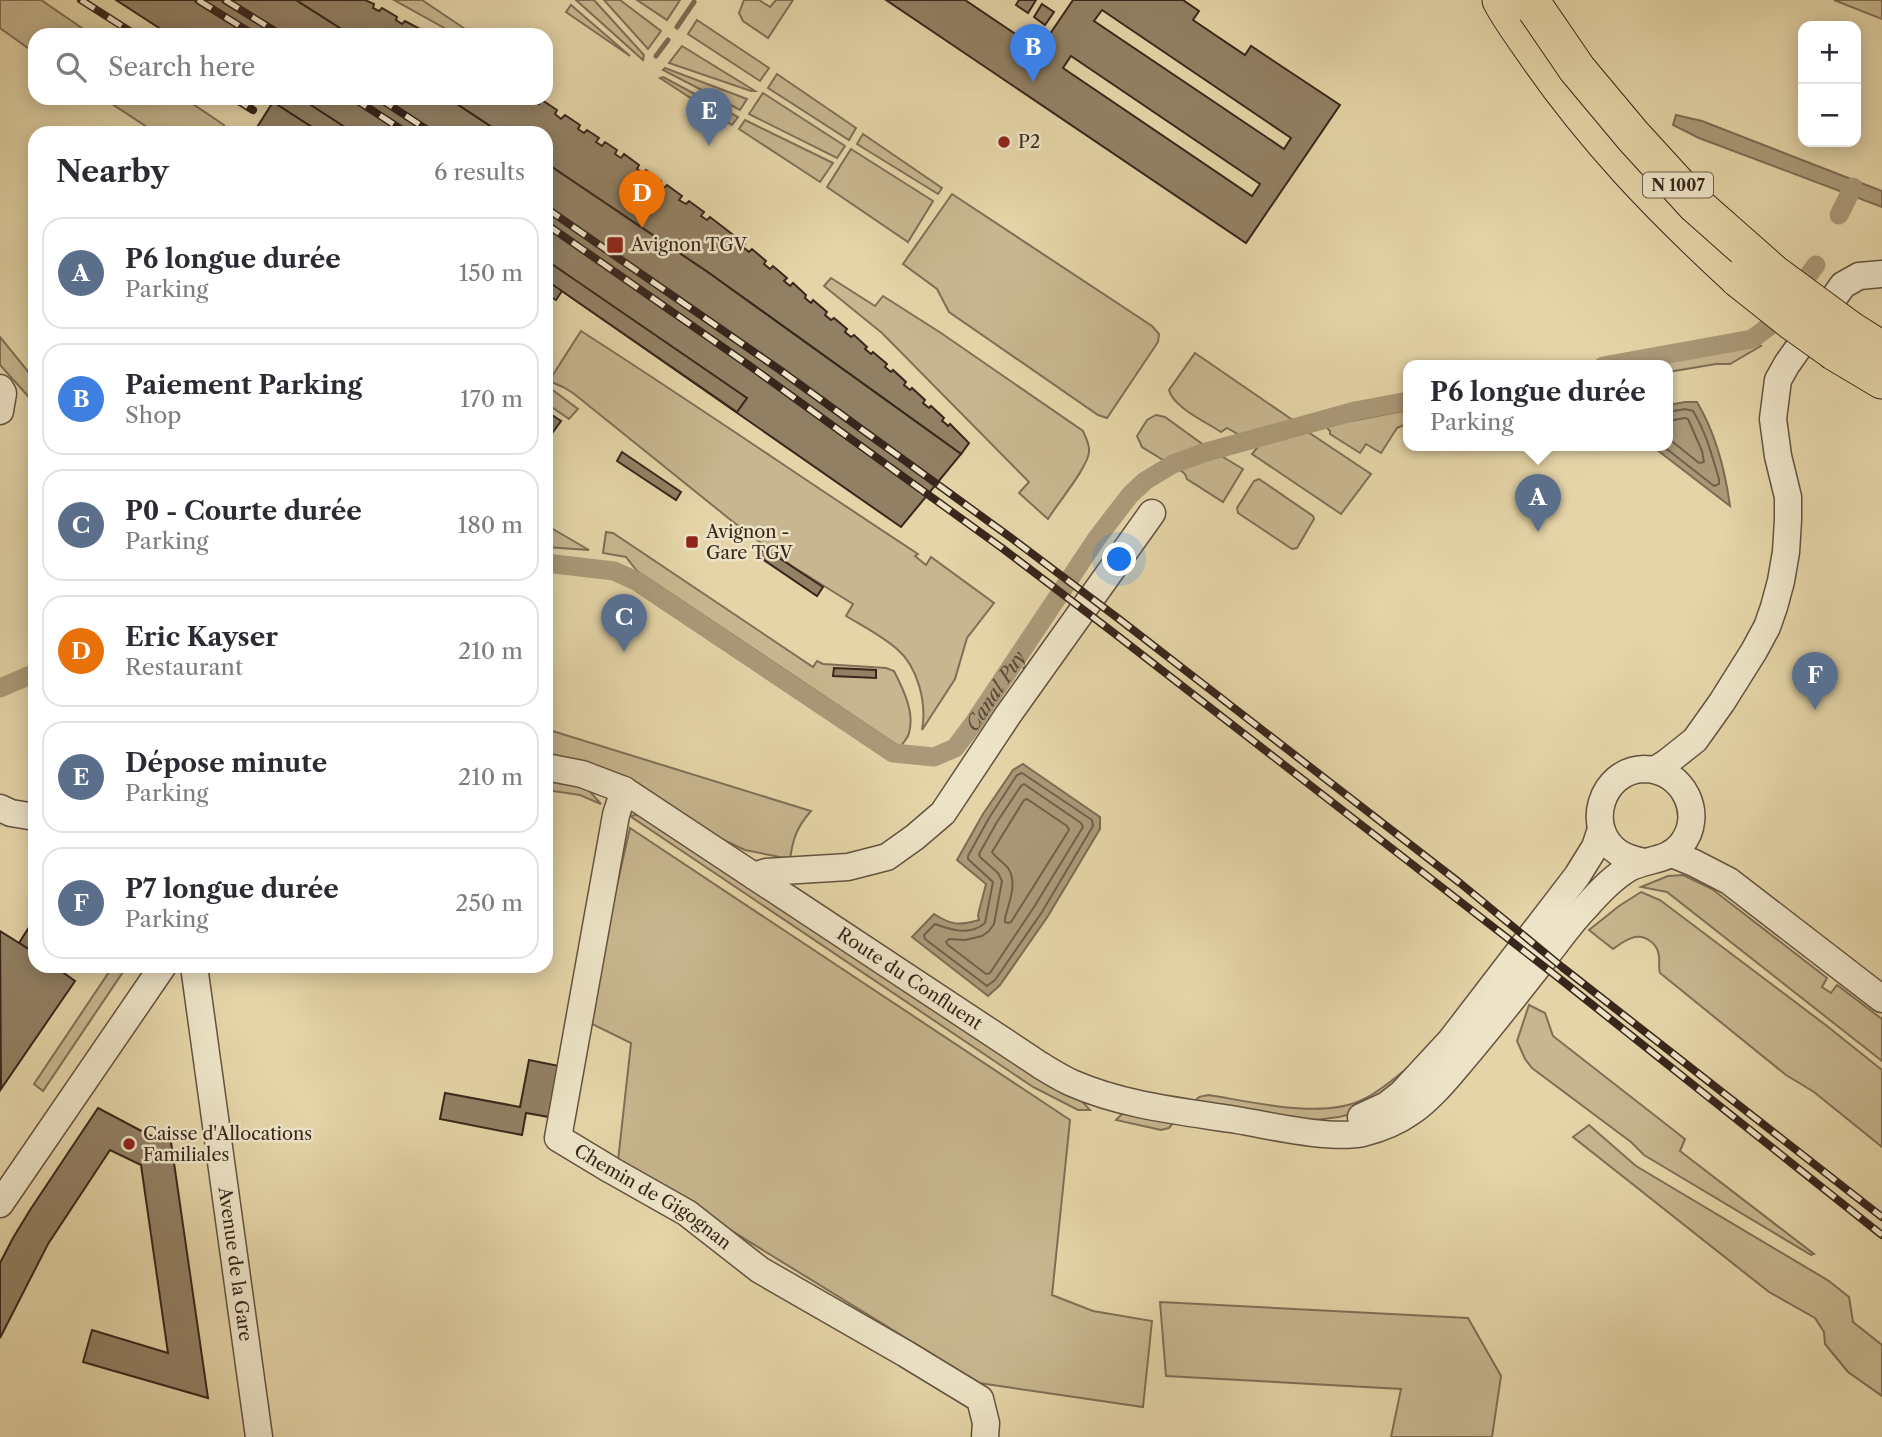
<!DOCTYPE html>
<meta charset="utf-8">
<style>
:root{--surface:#fff;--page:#f7f7f7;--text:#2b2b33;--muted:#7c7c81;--line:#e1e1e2;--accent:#8f2418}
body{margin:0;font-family:"Libre Caslon Text",serif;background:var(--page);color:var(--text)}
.controls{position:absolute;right:21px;top:21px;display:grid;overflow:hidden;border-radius:14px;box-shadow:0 4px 18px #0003}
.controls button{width:63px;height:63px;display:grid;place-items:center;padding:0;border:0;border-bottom:2px solid var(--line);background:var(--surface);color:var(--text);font:35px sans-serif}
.you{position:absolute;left:1120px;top:560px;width:24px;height:24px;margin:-18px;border:5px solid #fff;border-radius:50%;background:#1a73e8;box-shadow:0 0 0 10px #1a73e833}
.badge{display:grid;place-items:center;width:46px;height:46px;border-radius:50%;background:var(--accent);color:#fff;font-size:23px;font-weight:700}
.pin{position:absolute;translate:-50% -58px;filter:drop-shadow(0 2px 4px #0008)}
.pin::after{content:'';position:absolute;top:37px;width:24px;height:21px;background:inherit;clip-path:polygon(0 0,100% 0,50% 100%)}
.popup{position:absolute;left:1403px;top:360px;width:270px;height:91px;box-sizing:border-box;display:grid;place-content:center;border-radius:14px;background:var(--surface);filter:drop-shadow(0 2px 5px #0005);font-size:23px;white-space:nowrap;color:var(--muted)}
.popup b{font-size:26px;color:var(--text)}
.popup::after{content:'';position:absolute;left:50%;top:100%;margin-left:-14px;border:14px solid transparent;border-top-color:var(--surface)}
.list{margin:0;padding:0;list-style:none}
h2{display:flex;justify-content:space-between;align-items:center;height:91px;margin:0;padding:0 28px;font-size:30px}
h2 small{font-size:23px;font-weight:400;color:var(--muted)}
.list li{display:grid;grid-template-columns:46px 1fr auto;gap:21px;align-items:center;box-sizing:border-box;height:112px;margin:0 14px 14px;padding:0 14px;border:2px solid var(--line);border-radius:21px}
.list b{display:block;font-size:26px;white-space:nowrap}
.list p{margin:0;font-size:23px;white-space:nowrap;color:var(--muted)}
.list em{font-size:23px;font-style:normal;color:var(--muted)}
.icon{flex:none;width:38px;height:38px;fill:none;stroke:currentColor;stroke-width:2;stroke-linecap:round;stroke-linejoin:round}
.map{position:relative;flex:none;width:1882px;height:1437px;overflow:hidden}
.search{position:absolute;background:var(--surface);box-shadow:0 4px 18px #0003;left:28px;top:28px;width:525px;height:77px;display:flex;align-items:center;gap:18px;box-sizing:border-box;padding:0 24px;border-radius:21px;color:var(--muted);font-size:26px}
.panel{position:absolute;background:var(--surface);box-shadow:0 4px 18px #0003;left:28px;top:126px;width:525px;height:847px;border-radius:21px}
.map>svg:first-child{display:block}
</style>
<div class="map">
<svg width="1882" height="1437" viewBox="0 0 1882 1437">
<rect width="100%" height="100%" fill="#e4d4a7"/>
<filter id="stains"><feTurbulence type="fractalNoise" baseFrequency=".00286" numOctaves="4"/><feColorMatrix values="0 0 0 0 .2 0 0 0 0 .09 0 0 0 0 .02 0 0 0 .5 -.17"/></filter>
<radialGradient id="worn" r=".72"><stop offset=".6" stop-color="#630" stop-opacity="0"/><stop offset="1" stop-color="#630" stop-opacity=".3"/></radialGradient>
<!-- green -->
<g fill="#c7b68f" stroke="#806e56" stroke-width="2">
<polygon points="0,0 41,0 92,35 35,35 35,53 0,28"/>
<polygon points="394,0 422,0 474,35 457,35"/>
<polygon points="576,0 594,0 644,55 643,60"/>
<polygon points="604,0 620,0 661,31 648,49"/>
<polygon points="637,0 680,0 667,20"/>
<polygon points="744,0 759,0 770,7 776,0 793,0 768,38 743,21 739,13"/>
<polygon points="1834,0 1882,0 1882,19"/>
<polygon points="571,5 630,56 566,12"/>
<polygon points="697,20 769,68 760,81 688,34"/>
<polygon points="682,46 755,91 751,91 669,63"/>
<polygon points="665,68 747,99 740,110 663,70"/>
<polygon points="777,74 856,128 849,140 768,88"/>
<polygon points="663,77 738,117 732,125 660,78"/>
<polygon points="763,93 845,146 837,158 749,114"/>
<polygon points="103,98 184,98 224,125 220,133 156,133"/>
<polygon points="745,120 833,163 820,182 739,129"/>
<polygon points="863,134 942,188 938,194 857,144"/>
<polygon points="851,149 933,201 908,242 827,187"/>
<polygon points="952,194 1152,326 1159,334 1158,342 1107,418 1098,415 949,312 937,289 903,264"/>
<path d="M831,278l44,28 8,-10 58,37 142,98c3,7 7,14 6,21 -1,15 -32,52 -41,67l-29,-26 10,-11 -147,-149 -58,-47z"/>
<path d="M581,331c114,73 224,149 337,223l-3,2 11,9 5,-8 63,46 -27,35 -12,41 -33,51c5,-27 -4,-63 -25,-81 -15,-13 -34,-23 -51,-33l7,-12 -61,-38 -60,-45 -159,-128 -10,-6 -14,-6z"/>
<polygon points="0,337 35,380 35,404 0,365"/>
<polygon points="1757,343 1761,346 1730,364 1716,364 1668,372 1668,366 1641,366"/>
<path d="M1195,353l102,70 -54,14 -16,-9 -6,4c-15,-10 -48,-25 -52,-42z"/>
<polygon points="546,385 578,409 569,419 546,403"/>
<polygon points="1408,410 1408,423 1397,428 1381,453 1366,444 1360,453 1330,434 1330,431 1325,426"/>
<polygon points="1156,415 1165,417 1205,446 1163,460 1142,447 1137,436 1147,420"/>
<polygon points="1302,428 1371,474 1341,514 1252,454 1257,448 1246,442"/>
<polygon points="1218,454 1243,469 1223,502 1187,479 1185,474 1176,467"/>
<polygon points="1259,479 1313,516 1314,519 1297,548 1292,549 1238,513 1237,508 1254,481"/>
<polygon points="546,525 589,550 546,547"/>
<path d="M606,532l7,1 200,134 4,-6 6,3 63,4 8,3c9,18 21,41 15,62 -1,5 -6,10 -9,14l-263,-176 -11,-14 -23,-4z"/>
<path d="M546,729l265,82c-14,16 -18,27 -21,48l-45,-9 -199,-93z"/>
<polygon points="546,779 585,786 601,804 580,795 546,790"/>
<polygon points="636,815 645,816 1078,1097 1090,1110 1078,1110 1033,1087 630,816"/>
<polygon points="630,828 1070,1120 1052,1295 1093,1311 1152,1321 1143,1407 979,1383 618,1161 631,1043 586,1021"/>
<polygon points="1683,875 1712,889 1827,978 1822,987 1831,993 1837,985 1882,1019 1882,1061 1667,892 1641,887 1668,876"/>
<path d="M1641,892l19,8 167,126 55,44v77l-68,-55 -28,-17 -126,-102c-2,-6 0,-11 -1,-17 -1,-7 -4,-12 -9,-15 -13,-10 -26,0 -37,8l-24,-19 30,-24z"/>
<polygon points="113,966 127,966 43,1091 34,1084"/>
<polygon points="1529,1005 1545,1013 1553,1036 1685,1139 1680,1151 1814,1254 1811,1255 1644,1155 1631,1142 1532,1068 1525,1059 1517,1041"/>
<path d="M1454,1030l-91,81 -24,6 -24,3 -121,-16c3,-8 7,-8 15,-9 44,7 115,25 155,4 18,-9 32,-22 48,-35 13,-12 28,-23 42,-34z"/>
<polygon points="1130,1112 1174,1122 1169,1128 1161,1130 1116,1120 1122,1114"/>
<polygon points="1589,1125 1636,1166 1829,1281 1849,1297 1853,1322 1882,1345 1882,1396 1848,1372 1825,1344 1824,1332 1815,1318 1769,1292 1573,1137"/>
<polygon points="1160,1302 1468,1318 1501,1376 1492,1437 1391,1437 1401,1389 1166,1376"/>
</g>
<!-- water -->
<g fill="#aa9978" stroke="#7d6b53" stroke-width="2">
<polygon points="1676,115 1702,121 1882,191 1882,207 1699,138 1673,125"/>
<path d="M1685,402h12c19,32 28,67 33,104l-78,-60h16v-41z"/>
<path d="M1023,764l77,53v12l-52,87 -48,69 -12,11 -76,-59 22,-23c17,11 25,12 45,6l-1,-5 8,-31 -29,-24 26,-46 30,-44z"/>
</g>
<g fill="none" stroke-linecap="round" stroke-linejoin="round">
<!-- shore -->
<g stroke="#72604a" stroke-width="2">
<polyline points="1668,421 1685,418 1688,419 1702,451 1704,462 1699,463 1668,438"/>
<path d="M1663,446l51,40 5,-2v-5c-7,-23 -13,-47 -26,-68l-8,-2 -17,3"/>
<path d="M1022,773l70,47 1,6 -51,86 -47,68 -8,6 -62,-47 -1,-4 11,-11c16,6 35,12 50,-1l8,-41 -25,-23v-3l21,-38 28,-43z"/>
<polygon points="1024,784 1081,823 1083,827 1034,907 990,973 986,974 948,945 946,942 949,939 965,940 982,936 989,931 994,924 1002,881 998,873 980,857 979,854 997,822 1021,786"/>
<path d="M1027,799l40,27 2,4 -58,92 -3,1 -3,-1v-4c4,-16 13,-35 3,-50 -5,-6 -12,-10 -16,-16l32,-52z"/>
</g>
<!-- stream -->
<g stroke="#7d6b53" stroke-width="5">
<polyline points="677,27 694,2"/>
<polyline points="656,56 668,40"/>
</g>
<!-- canal -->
<g stroke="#aa9978" stroke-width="19">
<polyline points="1839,215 1853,187"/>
<polyline points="1603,366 1752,339 1771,325 1816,265"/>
<path id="s1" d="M546,563l68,8 22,10 257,172 41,4 21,-9 18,-24 124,-186 33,-43 15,-14 28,-17 30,-11 152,-42 53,-10"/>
<polyline points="0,688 35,673"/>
</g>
</g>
<!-- building -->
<g fill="#928064" stroke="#39261c" stroke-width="2" fill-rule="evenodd">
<polygon points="116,0 296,0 351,35 170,35"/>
<polygon points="296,0 365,0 374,4 373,8 379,11 382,8 397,17 396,20 402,24 405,21 420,29 419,33 423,35 351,35"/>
<path d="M886,0h79l74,50 34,-50h110l16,11 -6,9 52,35 6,-9 89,59 -94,138zM1102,10l189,128 -7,11 -190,-128zM1071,56l189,128 -8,12 -189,-128z"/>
<polygon points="1019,0 1036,0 1028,13 1016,5"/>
<polygon points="1042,4 1054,12 1045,25 1034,17"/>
<polygon points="266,98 448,98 501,133 321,133"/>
<polygon points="276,98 300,98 354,133 321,133 273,102"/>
<polygon points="448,98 535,98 534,100 539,104 542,100 557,110 555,114 561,119 565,115 580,125 578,129 584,133 587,130 599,138 596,142 602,146 605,142 617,150 615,154 621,158 624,154 639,165 637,169 643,173 646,170 661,181 659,185 661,187 664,188 667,185 682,196 679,200 686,204 689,201 704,212 701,216 707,220 710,217 745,244 743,247 749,252 752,249 766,261 764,264 770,269 773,266 787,278 784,281 790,286 793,283 806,295 805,298 811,303 813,300 827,312 825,315 831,320 834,318 847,329 845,332 851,337 854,335 867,347 865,349 871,354 873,352 887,364 885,367 891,372 893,370 906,382 904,385 910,390 912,388 925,400 923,403 929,408 931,406 944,418 942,421 945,423 948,426 950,424 969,443 961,454 709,273 546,163 546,133 501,133"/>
<polygon points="273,102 321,133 256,133 254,132"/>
<polygon points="546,163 709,273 961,454 901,527 562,291 556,300 546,294"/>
<polygon points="546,260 747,398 737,412 546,280"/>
<polygon points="546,411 561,421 550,436 546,433"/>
<polygon points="622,452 681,492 676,500 617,461"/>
<polygon points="764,548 823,587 817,596 758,556"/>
<polygon points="834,668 876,670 876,678 833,676"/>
<polygon points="35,918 35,953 19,943"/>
<polygon points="0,931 35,953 35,966 54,966 75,981 1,1089"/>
<polygon points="529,1060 559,1066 549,1117 526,1113 522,1135 440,1119 445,1093 520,1107"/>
<polygon points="98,1108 149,1135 171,1142 208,1398 83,1362 92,1330 168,1353 141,1165 110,1150 48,1244 0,1338 0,1263 13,1238 30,1210"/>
</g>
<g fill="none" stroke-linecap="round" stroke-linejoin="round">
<defs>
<g id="minor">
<polyline points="0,388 3,393 0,411"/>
<path id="s2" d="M546,767l36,7 42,16 416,275c10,6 21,13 32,18 50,22 106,28 159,36 36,6 98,21 132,14 16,-4 34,-11 48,-21 23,-16 41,-40 59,-61 26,-31 51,-63 76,-95 13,-16 25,-34 40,-49 12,-14 28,-30 43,-39 18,-9 39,-7 52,-23 25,-30 2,-76 -37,-76 -43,1 -61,60 -25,84 8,5 16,7 25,9"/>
<polyline points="1655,770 1666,763 1695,740 1722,702 1754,651 1767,627 1774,607 1781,581 1786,552 1788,520 1788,497 1778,456 1773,419 1778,380 1787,364 1843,285 1859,276 1882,274"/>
<path id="s3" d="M624,790l-8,25 -58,323 53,32 76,43 73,57 146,84 74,45 6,24 -1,14"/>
<polyline points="0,808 11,813 29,816"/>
<polyline points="1672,854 1694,863 1729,881 1882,999"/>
<polyline points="754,876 766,872 848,867 887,857 915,837 943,813 1008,715 1152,513"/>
<path id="s4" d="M194,966l65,471"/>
<polyline points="1361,1117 1387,1105 1401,1094 1451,1040 1577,876 1595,847 1601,829"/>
<polyline points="0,1204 163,966"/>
</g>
<g id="highway">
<path d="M1501,0c9,17 21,33 32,49 60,88 128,158 206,230"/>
<polyline points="1850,330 1882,350"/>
<polyline points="1835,352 1882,380"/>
</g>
</defs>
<!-- minor casing -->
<use href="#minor" stroke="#64523f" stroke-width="29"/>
<!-- highway casing -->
<use href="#highway" stroke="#39261c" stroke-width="39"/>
<!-- minor -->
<use href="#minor" stroke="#ede3c6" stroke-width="26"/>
<!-- highway -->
<use href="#highway" stroke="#e4d4a7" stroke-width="37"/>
<defs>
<g id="rail">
<polyline points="81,0 136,35"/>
<polyline points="198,0 254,35"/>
<polyline points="225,0 281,35"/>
<polyline points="234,98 253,110"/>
<polyline points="353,98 407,133"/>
<polyline points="379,98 432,133"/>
<polyline points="546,208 780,370 1010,537 1119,619 1460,883 1562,967 1882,1217"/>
<polyline points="546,224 750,366 1002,548 1110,630 1555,975 1882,1235"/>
</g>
</defs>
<!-- rail casing -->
<use href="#rail" stroke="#39261c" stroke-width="8"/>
<!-- rail -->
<use href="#rail" stroke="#ede3c6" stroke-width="5" stroke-dasharray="16" stroke-linecap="butt"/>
<defs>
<g id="highway-bridge">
<polyline points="1536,9 1577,69 1633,136 1696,205 1774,274 1850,330"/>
<polyline points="1739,279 1793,322 1835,352"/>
</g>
</defs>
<!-- highway-bridge casing -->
<use href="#highway-bridge" stroke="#39261c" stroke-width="39" stroke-linecap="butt"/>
<!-- highway-bridge -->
<use href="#highway-bridge" stroke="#e4d4a7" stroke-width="37"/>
</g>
<!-- markers -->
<g fill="#8f2418" stroke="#ede3c6" stroke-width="2.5">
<circle cx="1004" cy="142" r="7"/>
<rect x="606" y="236" width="18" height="18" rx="3.5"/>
<rect x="685" y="535" width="14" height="14" rx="3.5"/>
<circle cx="129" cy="1144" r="7"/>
</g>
<g text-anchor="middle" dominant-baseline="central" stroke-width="5" stroke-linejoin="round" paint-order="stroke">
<!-- shield labels -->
<rect fill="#ede3c6" stroke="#6f5f4f" stroke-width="2" x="1643" y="172.5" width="70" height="25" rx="5"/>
<g font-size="16" font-weight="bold" fill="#39261c">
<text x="1678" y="185">N 1007</text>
</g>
<!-- poi labels -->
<g font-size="18" fill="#39261c" stroke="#ede3c6" text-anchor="start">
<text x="1018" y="142">P2</text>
<text x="631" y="245">Avignon TGV</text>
<text x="706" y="532">Avignon -<tspan x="706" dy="21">Gare TGV</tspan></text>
<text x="143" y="1134">Caisse d'Allocations<tspan x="143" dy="21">Familiales</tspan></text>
</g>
<!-- street labels -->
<g font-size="18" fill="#39261c" stroke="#ede3c6">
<text stroke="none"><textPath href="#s2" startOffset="424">Route du Confluent</textPath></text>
<text stroke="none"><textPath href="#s3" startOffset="466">Chemin de Gigognan</textPath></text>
<text stroke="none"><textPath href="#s4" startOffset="301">Avenue de la Gare</textPath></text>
</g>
<!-- water labels -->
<g font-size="19" font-style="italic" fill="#5b4838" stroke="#ede3c6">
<text stroke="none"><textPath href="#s1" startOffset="536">Canal Puy</textPath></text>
</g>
</g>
<rect width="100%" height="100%" filter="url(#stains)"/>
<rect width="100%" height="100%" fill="url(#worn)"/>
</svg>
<div class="controls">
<button>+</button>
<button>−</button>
</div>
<div class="you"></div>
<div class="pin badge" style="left:1538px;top:532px;background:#5c6f8a">A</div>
<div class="popup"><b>P6 longue durée</b>Parking</div>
<div class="pin badge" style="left:1033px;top:82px;background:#3f7fe0">B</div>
<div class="pin badge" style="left:624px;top:652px;background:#5c6f8a">C</div>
<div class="pin badge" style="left:642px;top:228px;background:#e8710a">D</div>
<div class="pin badge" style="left:709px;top:146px;background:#5c6f8a">E</div>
<div class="pin badge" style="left:1815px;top:710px;background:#5c6f8a">F</div>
<div class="search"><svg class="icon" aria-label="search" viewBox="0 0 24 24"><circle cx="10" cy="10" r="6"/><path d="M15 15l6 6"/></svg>Search here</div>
<section class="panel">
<h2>Nearby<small>6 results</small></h2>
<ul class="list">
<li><span class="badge" style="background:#5c6f8a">A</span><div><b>P6 longue durée</b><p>Parking</p></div><em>150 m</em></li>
<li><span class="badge" style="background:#3f7fe0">B</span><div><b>Paiement Parking</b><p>Shop</p></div><em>170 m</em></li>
<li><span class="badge" style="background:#5c6f8a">C</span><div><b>P0 - Courte durée</b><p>Parking</p></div><em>180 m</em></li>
<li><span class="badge" style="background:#e8710a">D</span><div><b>Eric Kayser</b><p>Restaurant</p></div><em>210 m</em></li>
<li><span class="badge" style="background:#5c6f8a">E</span><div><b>Dépose minute</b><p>Parking</p></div><em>210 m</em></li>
<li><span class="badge" style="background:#5c6f8a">F</span><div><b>P7 longue durée</b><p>Parking</p></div><em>250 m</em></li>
</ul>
</section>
</div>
